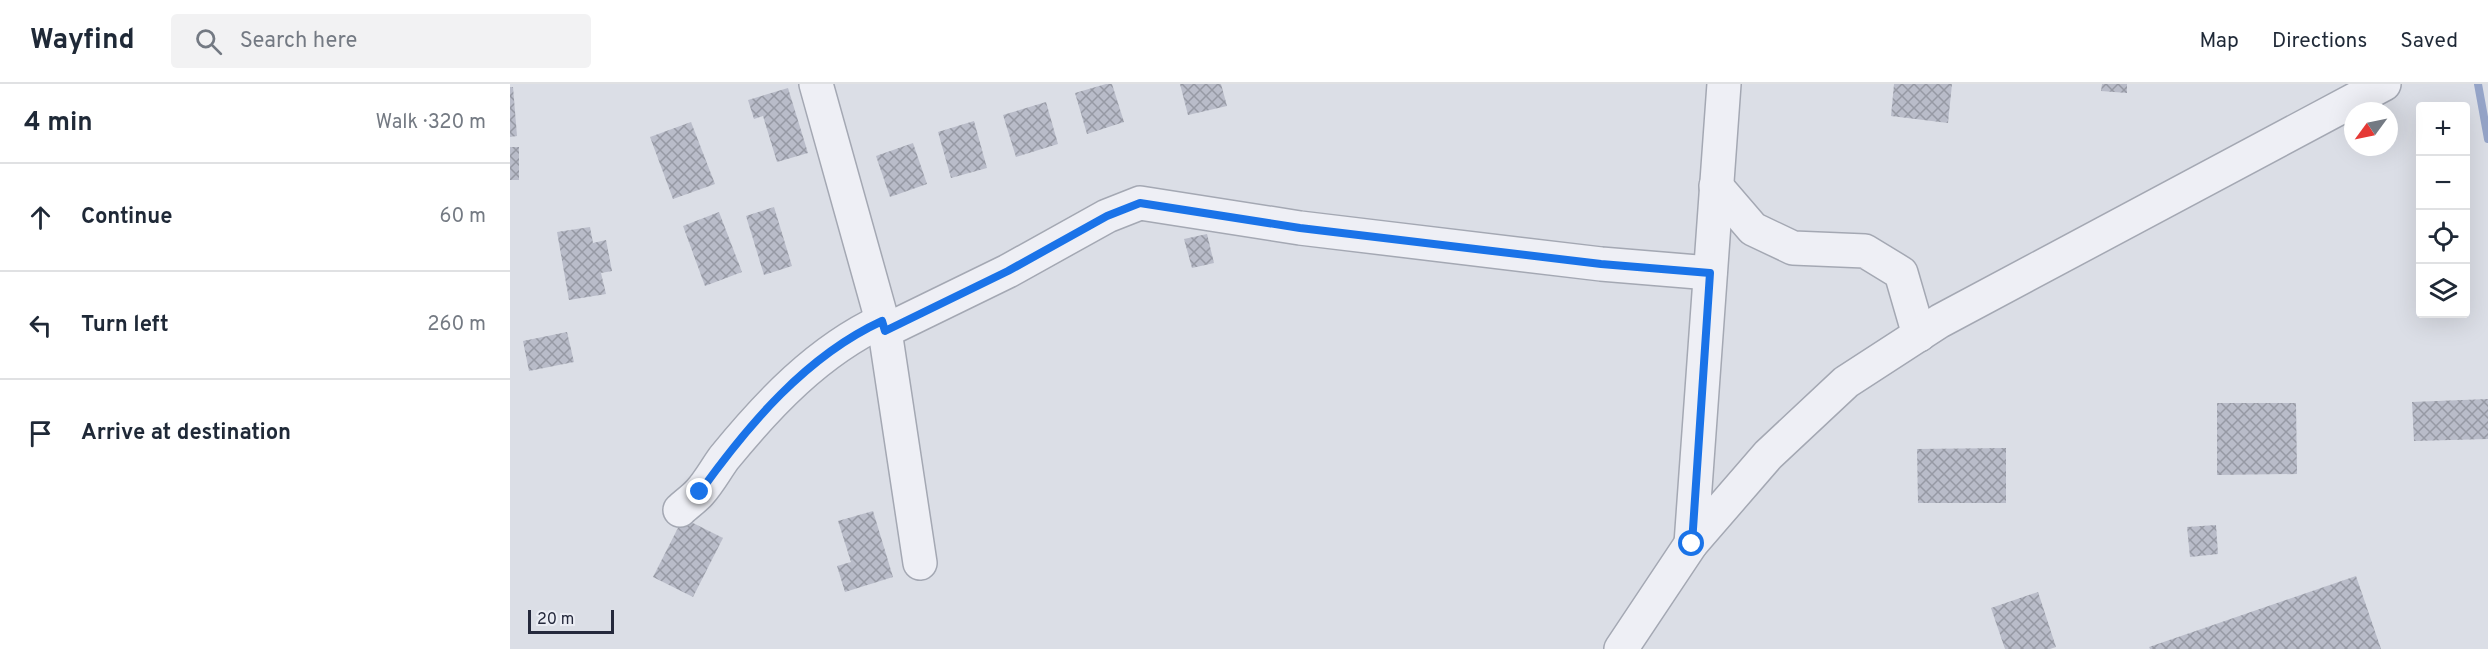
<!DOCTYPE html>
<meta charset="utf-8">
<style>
:root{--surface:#fff;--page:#f2f2f3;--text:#1f2937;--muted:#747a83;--line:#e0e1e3}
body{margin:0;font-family:Overpass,sans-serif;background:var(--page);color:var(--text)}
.controls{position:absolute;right:18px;top:18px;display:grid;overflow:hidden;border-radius:6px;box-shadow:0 6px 24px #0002}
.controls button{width:54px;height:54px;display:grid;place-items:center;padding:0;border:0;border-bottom:2px solid var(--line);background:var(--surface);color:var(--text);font:30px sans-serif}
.compass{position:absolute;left:1834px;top:18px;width:54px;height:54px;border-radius:50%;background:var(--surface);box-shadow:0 6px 24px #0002;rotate:237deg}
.scale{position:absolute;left:18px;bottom:15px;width:86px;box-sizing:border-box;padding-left:6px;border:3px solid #25293c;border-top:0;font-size:16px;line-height:21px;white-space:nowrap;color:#25293c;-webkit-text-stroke:4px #ebedf4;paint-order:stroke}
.stop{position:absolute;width:18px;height:18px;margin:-14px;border:4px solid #1a73e8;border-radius:50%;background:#fff}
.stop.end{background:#1a73e8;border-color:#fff;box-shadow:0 2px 6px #0008}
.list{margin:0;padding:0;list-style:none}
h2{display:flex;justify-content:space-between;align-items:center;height:78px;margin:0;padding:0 24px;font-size:26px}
h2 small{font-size:20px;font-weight:400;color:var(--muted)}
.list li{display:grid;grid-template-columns:39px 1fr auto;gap:18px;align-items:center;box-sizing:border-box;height:108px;padding:0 24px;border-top:2px solid var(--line)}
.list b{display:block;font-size:22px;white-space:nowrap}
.list em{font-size:20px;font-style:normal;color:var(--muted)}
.icon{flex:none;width:33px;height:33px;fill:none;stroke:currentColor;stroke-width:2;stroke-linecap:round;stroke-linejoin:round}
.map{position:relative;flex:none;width:1978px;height:565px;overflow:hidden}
header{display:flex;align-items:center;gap:36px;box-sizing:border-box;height:84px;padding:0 30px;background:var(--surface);border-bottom:2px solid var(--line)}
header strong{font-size:28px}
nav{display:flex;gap:33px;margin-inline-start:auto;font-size:21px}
.search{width:420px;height:54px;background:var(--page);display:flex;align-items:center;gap:15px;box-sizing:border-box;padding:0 21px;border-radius:6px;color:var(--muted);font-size:22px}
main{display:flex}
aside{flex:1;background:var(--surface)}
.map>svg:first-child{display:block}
</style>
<header>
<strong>Wayfind</strong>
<div class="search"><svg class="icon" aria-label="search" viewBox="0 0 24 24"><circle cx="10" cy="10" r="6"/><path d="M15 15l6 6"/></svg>Search here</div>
<nav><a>Map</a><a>Directions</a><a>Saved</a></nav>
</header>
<main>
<aside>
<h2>4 min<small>Walk · 320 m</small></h2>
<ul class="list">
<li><svg class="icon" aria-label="ahead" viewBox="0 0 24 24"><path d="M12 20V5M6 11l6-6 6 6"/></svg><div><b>Continue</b></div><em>60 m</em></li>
<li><svg class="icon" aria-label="left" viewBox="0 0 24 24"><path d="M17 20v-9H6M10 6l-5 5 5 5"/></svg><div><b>Turn left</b></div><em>260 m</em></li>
<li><svg class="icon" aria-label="arrive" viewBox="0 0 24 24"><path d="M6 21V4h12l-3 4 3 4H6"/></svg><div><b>Arrive at destination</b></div></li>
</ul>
</aside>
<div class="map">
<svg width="1978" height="565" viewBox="0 0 1978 565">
<defs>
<pattern id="building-cross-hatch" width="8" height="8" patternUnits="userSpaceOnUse" patternTransform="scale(1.5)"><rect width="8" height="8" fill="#b9bcc9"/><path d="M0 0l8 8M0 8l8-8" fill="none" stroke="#9699a4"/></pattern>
</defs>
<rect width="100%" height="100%" fill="#dbdee6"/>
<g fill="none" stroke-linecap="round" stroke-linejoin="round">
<!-- stream -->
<polyline stroke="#95a4c8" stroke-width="8" points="1968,0 1978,55"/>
</g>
<!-- building -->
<g fill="url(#building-cross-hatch)">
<polygon points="596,0 602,0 614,38 577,50 565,9"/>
<polygon points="670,0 711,0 717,22 678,31"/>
<polygon points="1384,0 1442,0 1438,39 1381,32"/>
<polygon points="1592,0 1617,0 1617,9 1591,7"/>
<polygon points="0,3 3,3 7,52 0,53"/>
<polygon points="278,4 298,69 267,78 253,32 244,35 238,16"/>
<polygon points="536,18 548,60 506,73 493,31"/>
<polygon points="464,37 477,84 441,94 428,48"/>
<polygon points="181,38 205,100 163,115 140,53"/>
<polygon points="403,59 417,100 380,113 366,72"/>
<rect x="0" y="63" width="9" height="33"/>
<polygon points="264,123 282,182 254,191 236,132"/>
<polygon points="209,128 232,188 195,202 173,142"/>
<polygon points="80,143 83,159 96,156 102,187 91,189 96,210 59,216 47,148"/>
<polygon points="697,150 704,179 682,184 674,155"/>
<polygon points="57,248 64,278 19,287 13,257"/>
<polygon points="1978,315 1978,355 1904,357 1902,318"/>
<polygon points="1707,319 1786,319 1787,390 1707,391"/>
<polygon points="1496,364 1496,419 1408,419 1407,365"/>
<polygon points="363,427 383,493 335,508 327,482 341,478 328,437"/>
<polygon points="173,434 213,454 183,513 143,493"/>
<polygon points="1706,441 1708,470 1680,473 1677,443"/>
<polygon points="1846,492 1871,565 1640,565 1639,563"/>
<polygon points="1528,508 1546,563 1540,565 1495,565 1481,524"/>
</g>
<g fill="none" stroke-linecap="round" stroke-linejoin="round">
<defs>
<g id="minor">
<polyline points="306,0 375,247 410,479"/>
<polyline points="1206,102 1243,145 1283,164 1355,167 1391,189 1409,251"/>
<polyline points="375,247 498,187 597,132 630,119 790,144 1091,180 1200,189"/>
<path d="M170,426c6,-6 14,-11 20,-18 9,-10 16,-23 24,-34 44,-54 94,-107 158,-137"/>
<polyline points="1181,460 1214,0"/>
<polyline points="1111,565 1181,460 1258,371 1336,298 1430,237 1874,0"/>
</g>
</defs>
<!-- minor casing -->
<use href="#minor" stroke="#a4a8b3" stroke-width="36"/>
<!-- minor -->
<use href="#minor" stroke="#eeeff5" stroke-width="33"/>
</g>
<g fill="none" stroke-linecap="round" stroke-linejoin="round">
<!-- route -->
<path stroke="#1a73e8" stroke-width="8" d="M190,408c48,-67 106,-136 182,-171l3,10 123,-60 99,-55 33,-13 160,25 301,36 109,9 -18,271"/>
</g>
</svg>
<div class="controls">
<button>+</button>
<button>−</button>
<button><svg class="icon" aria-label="locate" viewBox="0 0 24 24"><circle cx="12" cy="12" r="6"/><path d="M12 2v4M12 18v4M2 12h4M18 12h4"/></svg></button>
<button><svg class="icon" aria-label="layers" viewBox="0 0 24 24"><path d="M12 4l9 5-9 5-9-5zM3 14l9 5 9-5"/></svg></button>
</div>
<svg class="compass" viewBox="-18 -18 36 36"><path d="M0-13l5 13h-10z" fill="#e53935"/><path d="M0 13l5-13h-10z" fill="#747a83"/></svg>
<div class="scale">20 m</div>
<div class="stop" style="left:1182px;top:460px"></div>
<div class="stop end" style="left:190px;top:408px"></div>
</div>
</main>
